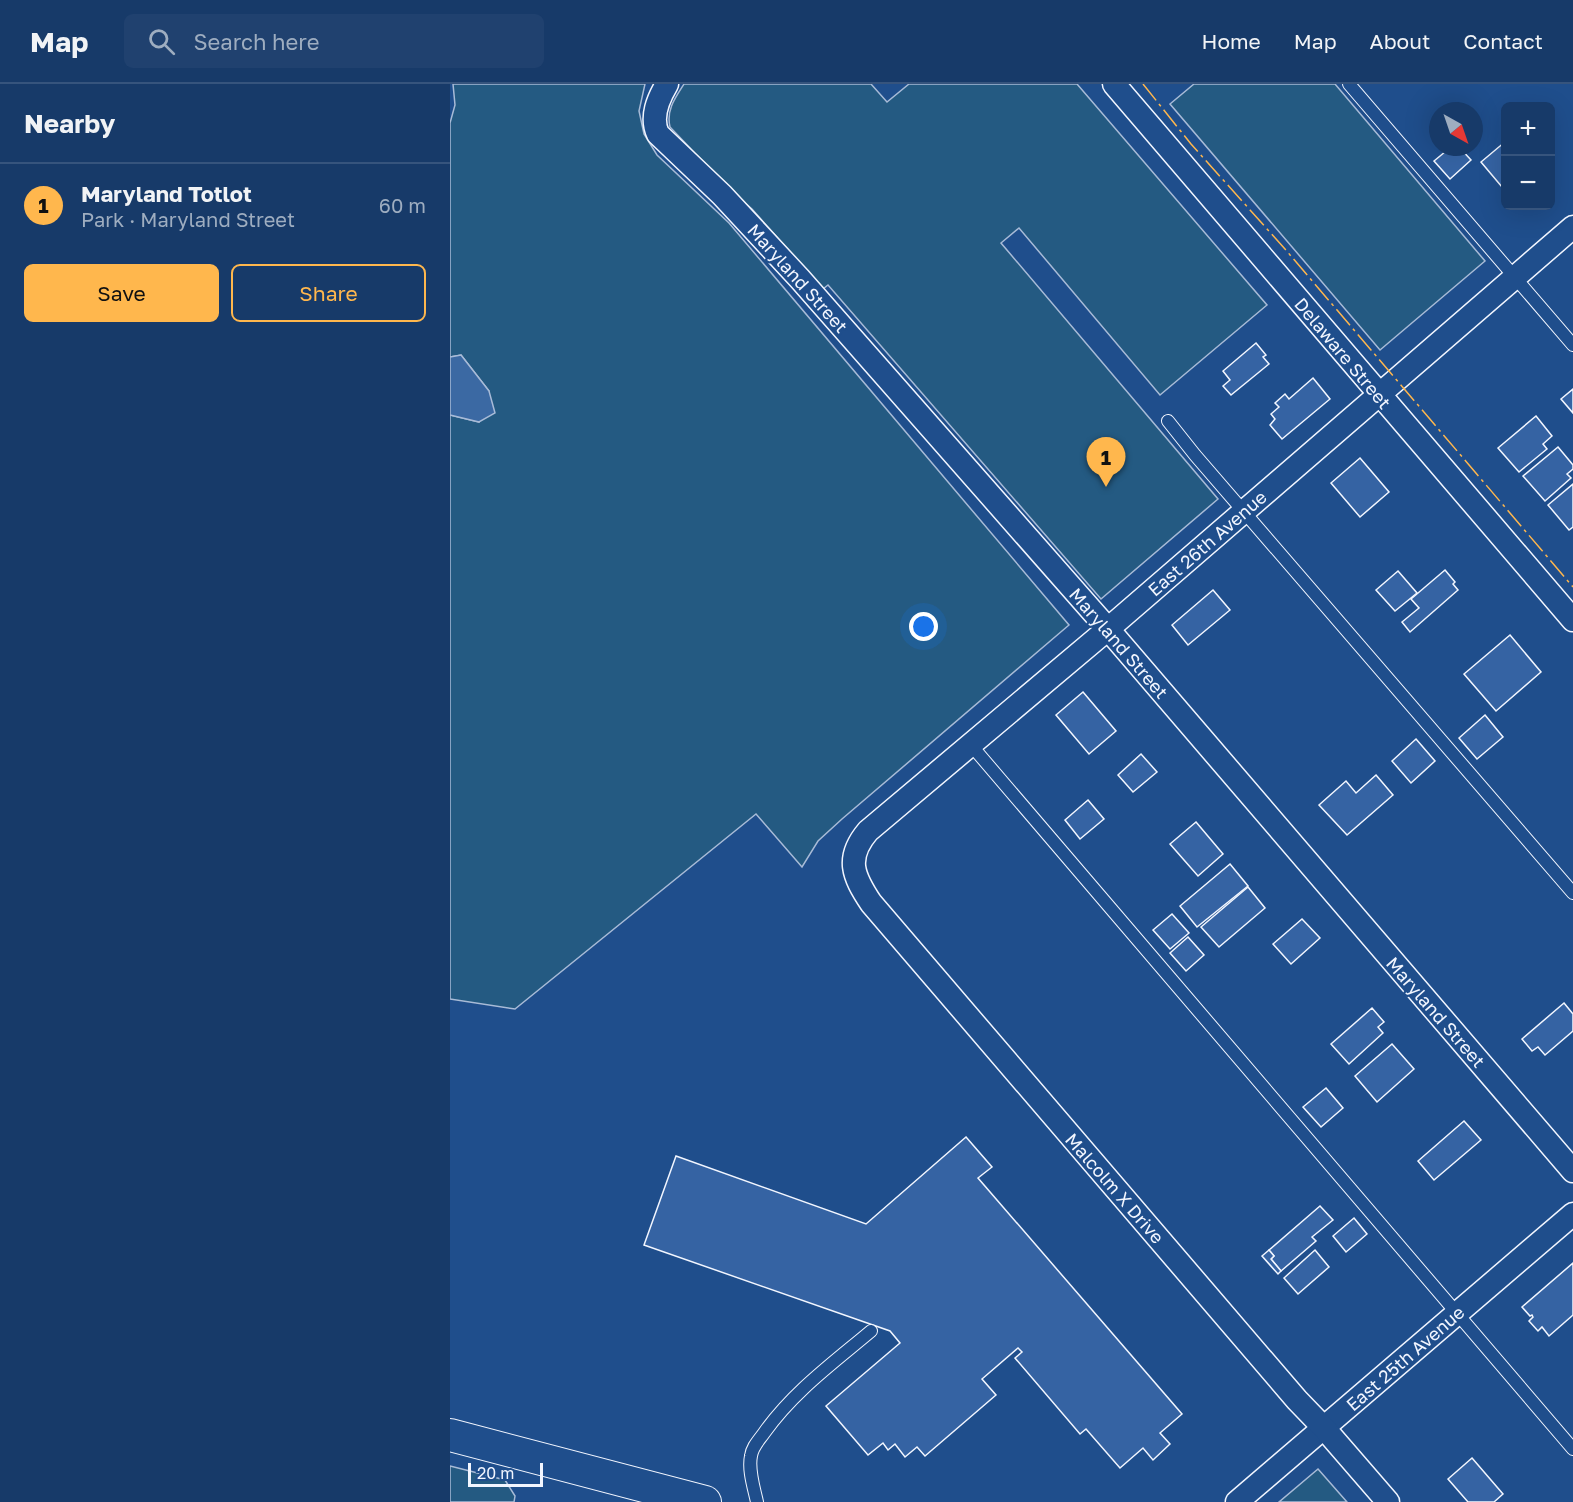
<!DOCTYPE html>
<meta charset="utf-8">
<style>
:root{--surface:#173a69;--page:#20416f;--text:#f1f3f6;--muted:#9eadc0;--line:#36547d;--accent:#ffb74d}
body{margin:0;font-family:"Golos Text",sans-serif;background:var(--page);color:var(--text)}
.controls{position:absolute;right:18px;top:18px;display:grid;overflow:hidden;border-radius:9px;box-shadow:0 6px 24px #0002}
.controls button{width:54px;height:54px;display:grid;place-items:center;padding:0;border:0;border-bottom:2px solid var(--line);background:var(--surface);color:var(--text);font:30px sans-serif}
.compass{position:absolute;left:979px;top:18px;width:54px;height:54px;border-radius:50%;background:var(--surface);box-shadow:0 6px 24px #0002;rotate:140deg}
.scale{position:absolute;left:18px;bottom:15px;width:75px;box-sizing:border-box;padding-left:6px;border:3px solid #f2f6ff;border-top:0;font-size:16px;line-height:21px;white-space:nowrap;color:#f2f6ff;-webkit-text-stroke:4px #1f4e8c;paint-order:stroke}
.you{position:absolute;left:474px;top:543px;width:21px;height:21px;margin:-15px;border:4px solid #fff;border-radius:50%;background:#1a73e8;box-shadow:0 0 0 9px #1a73e833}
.badge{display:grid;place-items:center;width:39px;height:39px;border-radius:50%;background:var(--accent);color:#111;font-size:20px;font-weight:700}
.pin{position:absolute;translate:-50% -50px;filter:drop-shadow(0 2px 3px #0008)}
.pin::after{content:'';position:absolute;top:32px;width:21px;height:18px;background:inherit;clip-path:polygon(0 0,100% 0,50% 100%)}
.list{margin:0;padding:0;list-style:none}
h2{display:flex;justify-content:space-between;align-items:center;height:78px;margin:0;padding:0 24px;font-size:26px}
h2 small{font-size:20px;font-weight:400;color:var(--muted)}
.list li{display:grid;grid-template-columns:39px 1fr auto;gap:18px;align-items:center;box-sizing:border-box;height:84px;padding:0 24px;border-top:2px solid var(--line)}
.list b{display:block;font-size:22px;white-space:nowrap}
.list p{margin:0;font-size:20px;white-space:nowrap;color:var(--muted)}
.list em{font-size:20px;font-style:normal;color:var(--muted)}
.actions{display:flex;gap:12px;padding:18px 24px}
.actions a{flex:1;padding:14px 0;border:2px solid var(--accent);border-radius:9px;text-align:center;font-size:21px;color:var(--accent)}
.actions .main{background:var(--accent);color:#111}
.icon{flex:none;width:33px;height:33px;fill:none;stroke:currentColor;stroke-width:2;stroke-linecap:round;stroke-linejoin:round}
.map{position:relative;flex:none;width:1123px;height:1418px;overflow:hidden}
header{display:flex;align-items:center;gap:36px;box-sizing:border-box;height:84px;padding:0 30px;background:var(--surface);border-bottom:2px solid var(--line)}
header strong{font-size:28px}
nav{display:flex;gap:33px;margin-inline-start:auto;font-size:21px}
.search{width:420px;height:54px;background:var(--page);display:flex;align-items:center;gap:15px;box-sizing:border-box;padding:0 21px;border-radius:9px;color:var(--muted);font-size:22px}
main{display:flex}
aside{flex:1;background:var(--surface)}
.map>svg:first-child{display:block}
</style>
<header>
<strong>Map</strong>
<div class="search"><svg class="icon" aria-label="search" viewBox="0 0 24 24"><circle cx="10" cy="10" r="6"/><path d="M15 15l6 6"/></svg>Search here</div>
<nav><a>Home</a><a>Map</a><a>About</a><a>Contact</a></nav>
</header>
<main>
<aside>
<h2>Nearby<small></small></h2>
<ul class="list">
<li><span class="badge">1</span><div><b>Maryland Totlot</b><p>Park · Maryland Street</p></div><em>60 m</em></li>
</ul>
<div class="actions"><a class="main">Save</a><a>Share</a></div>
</aside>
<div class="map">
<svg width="1123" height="1418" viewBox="0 0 1123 1418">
<rect width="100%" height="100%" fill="#1f4e8c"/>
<!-- green -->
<g fill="#245a82" stroke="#a8bbd7" stroke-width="1.5">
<polygon points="3,0 195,0 189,27 194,50 207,71 279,139 619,541 392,735 368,757 352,783 306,730 65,925 0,915 0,331 29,338 39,307 11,271 0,273 0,39 5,21"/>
<path d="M234,0h187l16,18 22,-18h168l190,221 -107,90 -141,-167 -18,15 217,256 -117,100 -273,-314 -5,4 -71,-80 -22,-19 -60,-63c-4,-17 5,-29 14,-43z"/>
<polygon points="744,0 885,0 1035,177 930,266 720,20"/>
<polygon points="0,1382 55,1396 65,1412 64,1418 0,1418"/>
<polygon points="868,1385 897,1418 829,1418"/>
</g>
<!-- water -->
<polygon fill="#3b69a3" stroke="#a8bbd7" stroke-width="1.5" points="11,271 39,307 45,329 29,338 0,331 0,273"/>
<!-- building -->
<g fill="#3563a3" stroke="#f2f6ff" stroke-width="1.5">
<polygon points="1056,57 1056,100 1052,103 1031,78"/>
<polygon points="1001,63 1009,63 1021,76 1000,95 984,77"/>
<polygon points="806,259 816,271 813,273 819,280 781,311 773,302 780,296 773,287"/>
<polygon points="863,294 880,315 832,355 820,341 825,335 821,330 829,323 825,319 835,310 839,315"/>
<polygon points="1123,305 1123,329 1111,315"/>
<polygon points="1086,332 1102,352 1093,360 1097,365 1069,388 1048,364"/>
<polygon points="1108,363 1123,381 1123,385 1117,390 1121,394 1095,417 1073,392"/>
<polygon points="910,374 939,408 910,433 881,399"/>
<polygon points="1123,400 1123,443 1119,446 1098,421"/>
<polygon points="995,486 1005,498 1003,500 1008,506 960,548 952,538 969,524 961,515"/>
<polygon points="948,487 967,509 945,527 926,506"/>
<polygon points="763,506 780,526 738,561 722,541"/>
<polygon points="1060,551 1091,588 1046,627 1014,590"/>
<polygon points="633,608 666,647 639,670 606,631"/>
<polygon points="1035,631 1053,653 1027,675 1009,654"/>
<polygon points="966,655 985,677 961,699 942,677"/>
<polygon points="691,670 707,688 683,708 668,691"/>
<polygon points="926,691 943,711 897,751 869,721 896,697 906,709"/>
<polygon points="638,716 654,735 630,755 615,736"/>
<polygon points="746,738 773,770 748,792 720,760"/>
<polygon points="780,780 798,802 747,843 730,822"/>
<polygon points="798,803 815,824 769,863 751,843"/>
<polygon points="722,830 739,849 720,865 703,846"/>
<polygon points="852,835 870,854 841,880 823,860"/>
<polygon points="738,853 754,871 736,887 720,869"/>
<polygon points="1114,919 1123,930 1123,947 1095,971 1088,963 1082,967 1072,955"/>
<polygon points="922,924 934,938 928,943 933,949 899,980 881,960"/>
<polygon points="942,960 964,985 927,1018 905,992"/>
<polygon points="876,1004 893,1024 871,1043 853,1023"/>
<polygon points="1014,1037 1031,1056 984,1096 968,1077"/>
<polygon points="516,1053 542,1083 528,1094 732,1330 710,1349 720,1360 703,1376 693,1364 670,1384 636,1345 630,1350 565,1274 572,1268 568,1264 532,1295 546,1311 475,1372 467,1363 455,1373 445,1360 438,1366 433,1359 418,1371 376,1322 450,1259 440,1247 194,1161 226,1072 416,1140"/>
<polygon points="870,1122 883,1136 862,1153 866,1157 831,1187 821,1175 824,1172 819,1166"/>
<polygon points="904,1134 917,1150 896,1168 883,1152"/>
<polygon points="819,1166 824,1172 821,1175 831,1187 828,1190 812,1172"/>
<polygon points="865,1166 879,1183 848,1210 834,1194"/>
<polygon points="1123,1179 1123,1231 1099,1252 1092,1243 1088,1247 1079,1237 1083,1233 1082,1231 1080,1232 1072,1223"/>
<polygon points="1022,1374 1053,1410 1044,1418 1018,1418 998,1395"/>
</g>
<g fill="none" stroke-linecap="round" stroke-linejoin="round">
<defs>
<g id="lane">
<polyline points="899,0 1123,261"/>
<polyline points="718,337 745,371 1123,809"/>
<polyline points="521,661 1123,1365"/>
<path d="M307,1418c-3,-14 -9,-32 -6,-46 1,-9 8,-16 13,-23 29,-41 69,-70 107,-102"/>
</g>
<g id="street">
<path d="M217,0c-9,15 -17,33 -9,50l64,61 78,84 308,350 465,542"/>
<polyline points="664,0 1123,536"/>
<polyline points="787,1418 1123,1130"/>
<path d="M938,1418l-64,-74 -27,-28 -426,-497c-18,-27 -26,-45 -3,-72l240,-202 465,-402"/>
</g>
<polyline id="secondary" points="0,1351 255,1418"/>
</defs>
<!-- lane casing -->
<use href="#lane" stroke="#f2f6ff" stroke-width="14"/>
<!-- street casing -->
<use href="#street" stroke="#f2f6ff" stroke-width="25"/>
<!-- secondary casing -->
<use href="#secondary" stroke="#f2f6ff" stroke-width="34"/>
<!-- lane -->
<use href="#lane" stroke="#1f4e8c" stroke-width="12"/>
<!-- street -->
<use href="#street" stroke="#1f4e8c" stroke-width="22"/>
<!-- secondary -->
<use href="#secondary" stroke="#1f4e8c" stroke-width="32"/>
<!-- power -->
<polyline stroke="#ffb74d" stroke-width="1.5" stroke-dasharray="21 4.5 3 4.5" stroke-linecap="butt" points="693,0 741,60 835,165 1123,503"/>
</g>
<g text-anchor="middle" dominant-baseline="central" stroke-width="4.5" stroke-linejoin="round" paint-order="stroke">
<!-- street labels -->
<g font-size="18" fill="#f2f6ff" stroke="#1f4e8c">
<text transform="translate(348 194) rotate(48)">Maryland Street</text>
<text transform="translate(893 269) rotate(50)">Delaware Street</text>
<text transform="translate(757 459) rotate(-41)">East 26th Avenue</text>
<text transform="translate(669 559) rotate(49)">Maryland Street</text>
<text transform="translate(986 928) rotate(49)">Maryland Street</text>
<text transform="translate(665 1104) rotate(49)">Malcolm X Drive</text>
<text transform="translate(955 1274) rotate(-41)">East 25th Avenue</text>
</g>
</g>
</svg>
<div class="controls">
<button>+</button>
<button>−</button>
</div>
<svg class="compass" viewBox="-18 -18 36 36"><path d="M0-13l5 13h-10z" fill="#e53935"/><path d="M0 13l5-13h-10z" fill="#9eadc0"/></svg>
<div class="scale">20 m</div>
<div class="you"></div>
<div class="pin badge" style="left:656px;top:403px">1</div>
</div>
</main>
